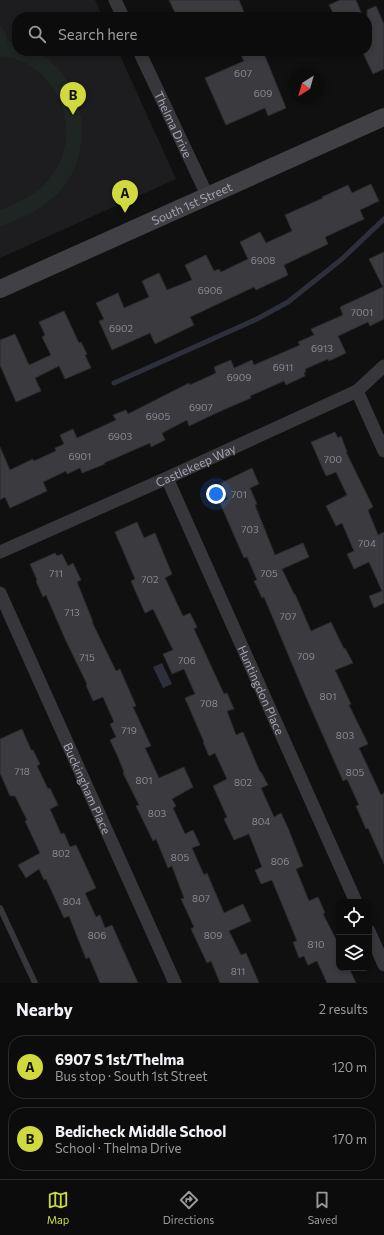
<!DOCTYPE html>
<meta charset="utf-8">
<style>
:root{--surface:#0c0c0d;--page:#151516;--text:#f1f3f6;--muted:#9a9b9d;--line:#2c2c2e;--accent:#d0da3f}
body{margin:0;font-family:Commissioner,sans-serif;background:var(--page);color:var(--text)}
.controls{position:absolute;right:12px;bottom:12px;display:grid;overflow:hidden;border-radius:8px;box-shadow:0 2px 6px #0003}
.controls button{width:36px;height:36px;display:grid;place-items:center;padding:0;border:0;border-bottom:1px solid var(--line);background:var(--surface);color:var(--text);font:20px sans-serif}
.compass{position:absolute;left:288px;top:68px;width:36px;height:36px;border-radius:50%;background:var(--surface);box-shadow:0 2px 6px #0003;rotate:217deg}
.you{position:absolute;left:216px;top:494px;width:14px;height:14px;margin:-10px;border:3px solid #fff;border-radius:50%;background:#1a73e8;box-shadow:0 0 0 6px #1a73e833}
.badge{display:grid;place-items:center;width:26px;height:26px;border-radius:50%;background:var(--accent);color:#111;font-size:13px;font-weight:700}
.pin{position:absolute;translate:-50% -33px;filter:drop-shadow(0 1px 2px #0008)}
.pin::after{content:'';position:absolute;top:21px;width:14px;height:12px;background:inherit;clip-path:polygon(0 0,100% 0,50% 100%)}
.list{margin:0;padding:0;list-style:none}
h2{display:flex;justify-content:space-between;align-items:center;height:52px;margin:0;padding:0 16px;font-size:17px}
h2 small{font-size:13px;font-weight:400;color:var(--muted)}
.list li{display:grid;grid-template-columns:26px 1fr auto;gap:12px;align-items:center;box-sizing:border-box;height:64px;margin:0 8px 8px;padding:0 8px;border:1px solid var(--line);border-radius:16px}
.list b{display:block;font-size:15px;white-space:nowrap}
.list p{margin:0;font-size:13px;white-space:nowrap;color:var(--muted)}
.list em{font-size:13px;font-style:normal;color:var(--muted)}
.icon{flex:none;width:22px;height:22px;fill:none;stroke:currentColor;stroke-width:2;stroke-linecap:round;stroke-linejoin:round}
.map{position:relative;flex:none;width:384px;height:983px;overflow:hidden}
.search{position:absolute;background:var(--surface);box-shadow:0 2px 6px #0003;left:12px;right:12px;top:12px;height:44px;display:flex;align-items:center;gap:10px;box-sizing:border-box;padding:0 14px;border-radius:16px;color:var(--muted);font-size:15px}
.sheet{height:196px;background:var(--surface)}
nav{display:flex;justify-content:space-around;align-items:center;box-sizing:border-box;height:56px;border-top:1px solid var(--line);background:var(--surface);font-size:11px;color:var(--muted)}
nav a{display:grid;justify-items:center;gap:2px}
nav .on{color:var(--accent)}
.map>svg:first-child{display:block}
</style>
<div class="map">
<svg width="384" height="983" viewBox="0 0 384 983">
<rect width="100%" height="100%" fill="#101011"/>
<!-- built -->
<polygon fill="#1d1c1e" points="0,0 95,0 103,17 17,17 17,51 118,51 176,179 0,258"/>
<!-- green -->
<path fill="#1f2522" d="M1,25l7,14 -2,2 11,2v8c5,0 13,-1 18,0 7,2 15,10 20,15 33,31 36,88 7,123 -16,19 -39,28 -62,38v-17c19,-8 38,-16 51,-33 35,-46 7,-115 -51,-121v-30z"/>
<!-- water -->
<polygon fill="#2d2f3a" points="162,663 172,684 163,688 153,667"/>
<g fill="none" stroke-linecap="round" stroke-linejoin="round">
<!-- stream -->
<polyline stroke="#2d2f3a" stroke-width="5" points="114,383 257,319 288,302 342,259 384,219"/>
</g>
<!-- building -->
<g fill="#3b3a3e" stroke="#2b2a2d">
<polygon points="169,0 239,0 246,17 177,17"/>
<polygon points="340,0 356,0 363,17 335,17 329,5"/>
<polygon points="376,6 384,24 384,69 373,74 362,51 367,51 367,10"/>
<polygon points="239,51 263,51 286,108 268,116 265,108 226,125 205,78 244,61"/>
<polygon points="371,184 379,201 360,210 364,219 325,237 328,244 284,265 288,275 256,290 254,287 190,317 194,325 155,344 150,333 112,350 99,321 104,319 96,303 118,293 124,308 149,297 142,281 159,273 167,290 192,280 185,265 206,255 214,271 219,269 221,272 248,259 240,242 260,232 266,243 292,231 285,215 323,198 322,197 348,185 352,193"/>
<polygon points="384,252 384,319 370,326 368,322 338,336 346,353 329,361 328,359 305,369 306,372 304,372 305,376 286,385 284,381 250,396 251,398 223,410 189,426 187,420 162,433 165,440 151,447 150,443 104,463 105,464 82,473 80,468 67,474 66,471 43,482 47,491 10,508 5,497 0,500 0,447 10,470 33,459 34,461 56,451 55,448 64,444 60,435 73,429 77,438 116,420 113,415 126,410 128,414 189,383 190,385 216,373 214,367 231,360 234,368 252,360 254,365 300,345 298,342 314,335 311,329 343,315 340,307 383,287 369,259"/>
<polygon points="64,311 79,343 81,342 87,354 85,355 91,368 65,379 59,366 35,378 41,391 16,402 0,365 0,340 15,334 29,365 51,355 42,337 45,335 39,322"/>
<polygon points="335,432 338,438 341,436 347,452 346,452 373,507 368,510 378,535 384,532 384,603 374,608 369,596 382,591 369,562 354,569 347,554 354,551 342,523 336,526 326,506 347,495 336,472 326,476 311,442"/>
<polygon points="252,468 259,484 250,488 257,504 255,505 275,555 303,543 309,557 282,569 294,594 295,594 311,631 331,622 344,649 345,648 353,663 335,670 351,704 349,705 368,744 359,748 381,795 384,793 384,864 368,828 366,829 356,806 359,805 347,779 343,781 306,697 264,597 262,598 254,581 257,580 247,557 244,558 220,503 228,499 221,483"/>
<polygon points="137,522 144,538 155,533 172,574 165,578 183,616 190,613 197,627 194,629 224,694 227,693 234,709 227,711 236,735 243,732 260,772 261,772 268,785 261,788 274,817 281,813 288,828 303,866 296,869 309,901 318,897 325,913 323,914 339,945 339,968 349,968 356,983 327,983 317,961 308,965 304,956 299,958 293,942 297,941 272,880 261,884 255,870 262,867 249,834 234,840 224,819 227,817 213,786 227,779 215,753 209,756 203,742 204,742 185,698 195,694 184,669 172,674 163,654 173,650 153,609 145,613 131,581 135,579 115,532"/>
<polygon points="55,553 57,556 62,554 68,566 73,563 81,580 77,582 93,622 92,622 116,671 120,669 136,706 133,707 151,746 145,748 159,778 184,767 193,787 172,799 176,806 173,808 185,834 193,830 200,845 192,848 204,875 207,873 224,913 243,904 251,921 229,931 241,955 246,953 259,983 220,983 211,961 207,963 191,929 194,927 181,899 184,898 172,866 168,868 156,839 153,841 136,806 139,805 123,773 124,772 118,757 110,740 116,737 110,724 114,722 103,697 93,701 86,685 87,684 66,641 46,595 43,597 36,581 37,580 30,564"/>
<polygon points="22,729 31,750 33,750 40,764 37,766 48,789 50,788 58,805 50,809 61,834 64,833 70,847 76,845 96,888 85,893 96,917 100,915 105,928 112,925 138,983 100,983 89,957 86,959 69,916 64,918 46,879 44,880 39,869 26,878 18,865 40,853 25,821 27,820 15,796 10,796 0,773 0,739"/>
</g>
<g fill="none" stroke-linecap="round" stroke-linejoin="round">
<!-- service -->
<polyline stroke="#37363b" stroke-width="6" points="0,908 35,983"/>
<!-- minor -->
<g stroke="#37363b" stroke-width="13">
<polyline points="115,0 123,17"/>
<path id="s1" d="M139,51l69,146"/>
<polyline points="357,391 384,451"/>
<path id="s2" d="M167,478l189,424"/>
<path id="s3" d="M0,552l167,-74 190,-87 27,-25"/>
<path id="s4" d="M0,593l175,390"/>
<polyline points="369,931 384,965"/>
</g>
<!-- secondary -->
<path stroke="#414045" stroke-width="18" id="s5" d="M0,289l384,-172"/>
</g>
<g text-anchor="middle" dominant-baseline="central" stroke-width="4" stroke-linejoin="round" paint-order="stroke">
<!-- number labels -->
<g font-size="10" fill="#8a8994">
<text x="243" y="73">607</text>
<text x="263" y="93">609</text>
<text x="263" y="260">6908</text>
<text x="210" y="290">6906</text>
<text x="362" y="312">7001</text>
<text x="121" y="328">6902</text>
<text x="322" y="348">6913</text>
<text x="283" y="367">6911</text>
<text x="239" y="377">6909</text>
<text x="201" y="407">6907</text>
<text x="158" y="416">6905</text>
<text x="120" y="436">6903</text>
<text x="80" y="456">6901</text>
<text x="333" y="459">700</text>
<text x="239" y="494">701</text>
<text x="250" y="529">703</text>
<text x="367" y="543">704</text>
<text x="56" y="573">711</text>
<text x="269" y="573">705</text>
<text x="150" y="579">702</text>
<text x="72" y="612">713</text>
<text x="288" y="616">707</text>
<text x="306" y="656">709</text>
<text x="87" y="657">715</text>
<text x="187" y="660">706</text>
<text x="328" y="696">801</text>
<text x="209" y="703">708</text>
<text x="129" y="730">719</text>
<text x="345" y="735">803</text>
<text x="22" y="771">718</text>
<text x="355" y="772">805</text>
<text x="144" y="780">801</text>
<text x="243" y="782">802</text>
<text x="157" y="813">803</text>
<text x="261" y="821">804</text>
<text x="61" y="853">802</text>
<text x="180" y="857">805</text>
<text x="280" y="861">806</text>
<text x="201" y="898">807</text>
<text x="72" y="901">804</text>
<text x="97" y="935">806</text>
<text x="213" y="935">809</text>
<text x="316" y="944">810</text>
<text x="238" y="971">811</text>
</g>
<!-- street labels -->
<g font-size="12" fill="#a4a3b0" stroke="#0b0b0c">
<text stroke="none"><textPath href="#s1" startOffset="81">Thelma Drive</textPath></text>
<text stroke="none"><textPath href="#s5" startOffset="210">South 1st Street</textPath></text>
<text stroke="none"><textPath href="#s3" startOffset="214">Castlekeep Way</textPath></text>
<text stroke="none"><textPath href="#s2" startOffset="232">Huntingdon Place</textPath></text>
<text stroke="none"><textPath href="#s4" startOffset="214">Buckingham Place</textPath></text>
</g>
</g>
</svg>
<div class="controls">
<button><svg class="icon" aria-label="locate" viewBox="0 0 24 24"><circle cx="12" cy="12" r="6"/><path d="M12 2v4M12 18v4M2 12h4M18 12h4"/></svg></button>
<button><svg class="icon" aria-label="layers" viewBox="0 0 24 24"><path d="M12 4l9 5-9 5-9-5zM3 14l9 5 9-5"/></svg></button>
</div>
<svg class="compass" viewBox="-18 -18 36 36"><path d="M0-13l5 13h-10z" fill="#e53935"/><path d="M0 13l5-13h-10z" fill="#9a9b9d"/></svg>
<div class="you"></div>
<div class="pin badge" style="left:125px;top:213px">A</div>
<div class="pin badge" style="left:73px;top:115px">B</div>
<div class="search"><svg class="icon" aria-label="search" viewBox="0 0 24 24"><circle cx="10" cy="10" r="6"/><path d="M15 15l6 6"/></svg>Search here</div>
</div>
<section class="sheet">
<h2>Nearby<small>2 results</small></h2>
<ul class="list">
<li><span class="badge">A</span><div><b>6907 S 1st/Thelma</b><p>Bus stop · South 1st Street</p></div><em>120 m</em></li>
<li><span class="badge">B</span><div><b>Bedicheck Middle School</b><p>School · Thelma Drive</p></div><em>170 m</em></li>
</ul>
</section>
<nav>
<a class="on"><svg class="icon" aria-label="map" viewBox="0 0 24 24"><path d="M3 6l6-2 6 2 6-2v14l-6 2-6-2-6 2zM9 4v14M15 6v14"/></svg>Map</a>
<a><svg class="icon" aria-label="directions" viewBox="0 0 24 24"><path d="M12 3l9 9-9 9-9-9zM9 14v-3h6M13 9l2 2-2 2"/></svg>Directions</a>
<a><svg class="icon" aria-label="saved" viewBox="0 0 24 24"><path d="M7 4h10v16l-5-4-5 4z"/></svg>Saved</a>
</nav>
